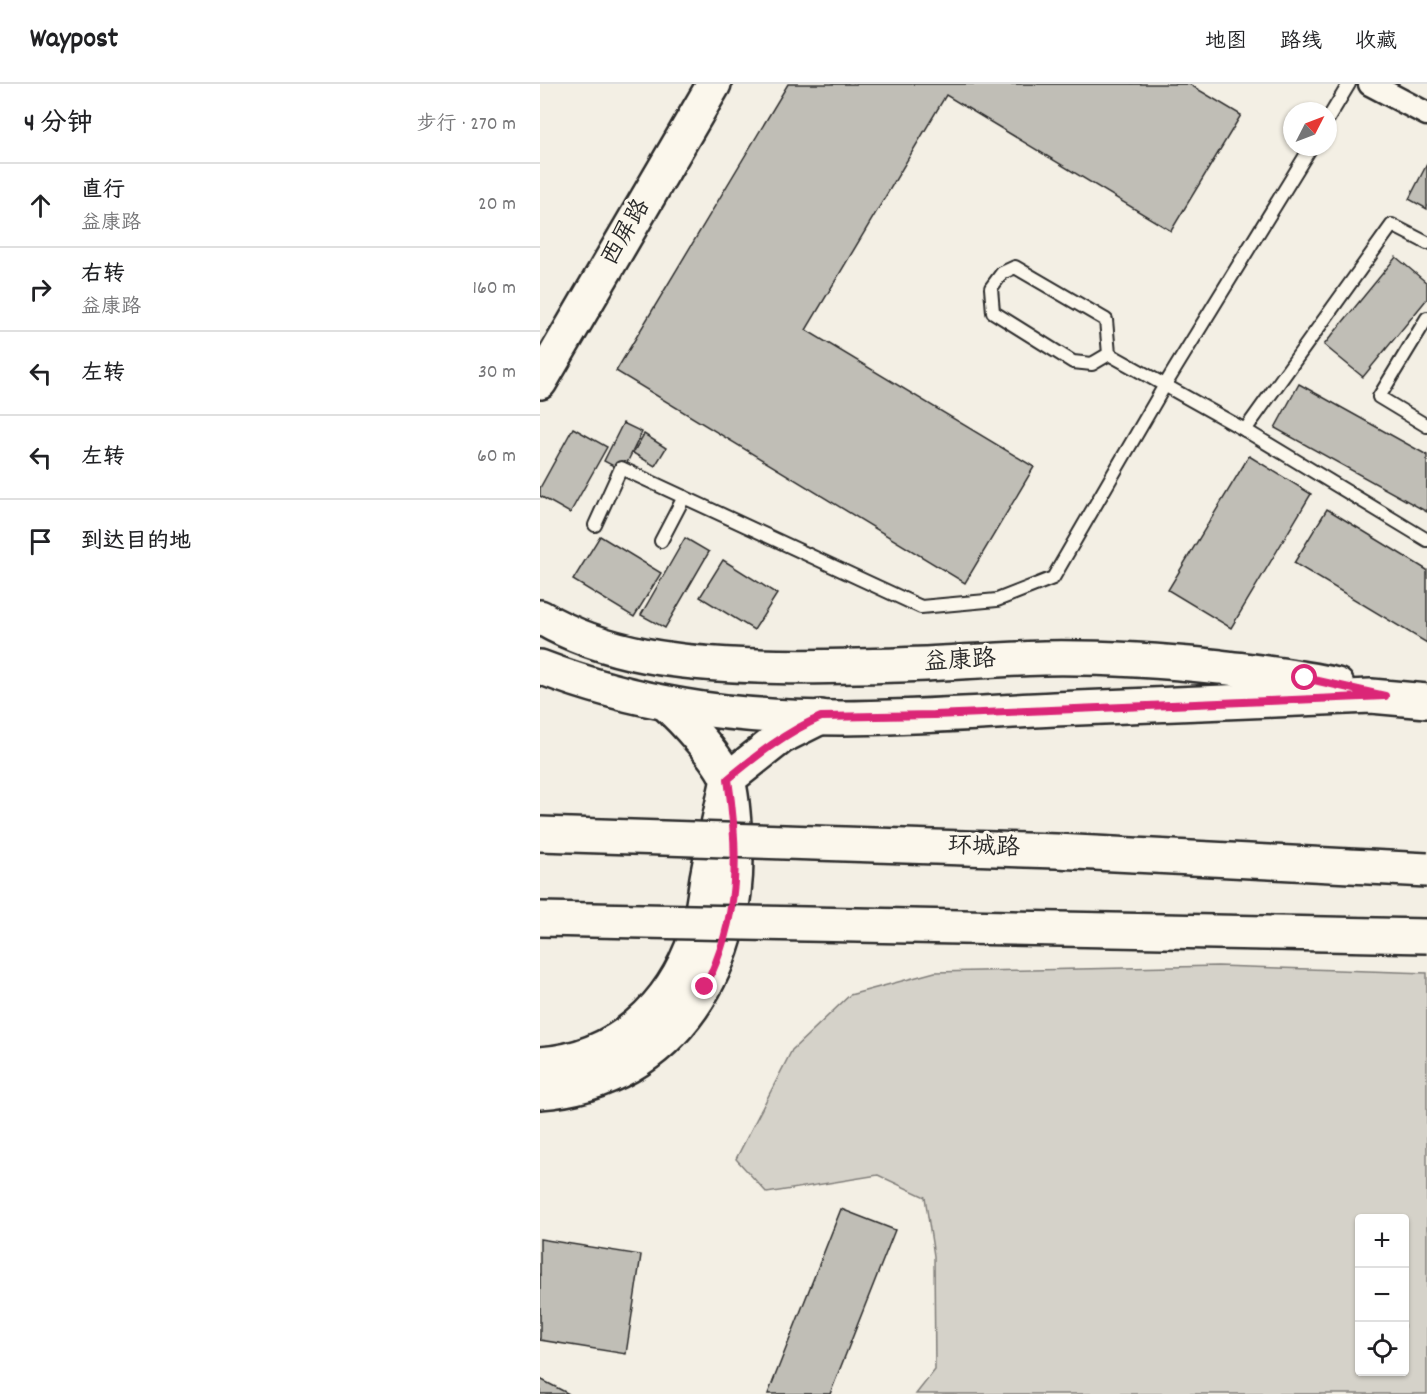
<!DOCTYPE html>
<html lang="zh">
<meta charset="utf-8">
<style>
:root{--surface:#fff;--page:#f2f2f2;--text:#202124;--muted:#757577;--line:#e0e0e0}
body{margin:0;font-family:Dekko,"LXGW WenKai TC",sans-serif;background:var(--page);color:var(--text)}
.controls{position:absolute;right:18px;bottom:18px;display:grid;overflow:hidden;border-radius:6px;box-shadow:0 2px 4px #0004}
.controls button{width:54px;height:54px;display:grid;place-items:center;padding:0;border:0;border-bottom:2px solid var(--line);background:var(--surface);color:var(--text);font:30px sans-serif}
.compass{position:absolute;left:743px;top:18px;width:54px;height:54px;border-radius:50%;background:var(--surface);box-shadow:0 2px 4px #0004;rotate:48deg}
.stop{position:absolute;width:18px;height:18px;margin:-14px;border:4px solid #db2777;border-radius:50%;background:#fff}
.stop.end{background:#db2777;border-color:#fff;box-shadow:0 2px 6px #0008}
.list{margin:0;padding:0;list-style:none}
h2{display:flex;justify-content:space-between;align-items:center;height:78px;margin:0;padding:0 24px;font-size:26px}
h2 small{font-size:20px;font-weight:400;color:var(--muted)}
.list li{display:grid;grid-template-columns:39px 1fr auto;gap:18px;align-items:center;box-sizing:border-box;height:84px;padding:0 24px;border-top:2px solid var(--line)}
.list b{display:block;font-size:22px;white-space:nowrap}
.list p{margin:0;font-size:20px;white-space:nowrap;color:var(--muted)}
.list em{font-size:20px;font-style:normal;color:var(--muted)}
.icon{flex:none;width:33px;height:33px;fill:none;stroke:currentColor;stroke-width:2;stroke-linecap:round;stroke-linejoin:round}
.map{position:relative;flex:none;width:887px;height:1310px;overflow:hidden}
header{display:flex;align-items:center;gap:36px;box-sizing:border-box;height:84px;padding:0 30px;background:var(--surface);border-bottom:2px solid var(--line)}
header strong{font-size:28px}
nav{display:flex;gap:33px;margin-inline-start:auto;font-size:21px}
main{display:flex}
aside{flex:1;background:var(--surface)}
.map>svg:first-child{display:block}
</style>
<header>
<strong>Waypost</strong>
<nav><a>地图</a><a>路线</a><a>收藏</a></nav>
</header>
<main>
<aside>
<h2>4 分钟<small>步行 · 270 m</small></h2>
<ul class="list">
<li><svg class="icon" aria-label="ahead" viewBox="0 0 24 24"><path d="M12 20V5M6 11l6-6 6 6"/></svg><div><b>直行</b><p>益康路</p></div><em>20 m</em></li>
<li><svg class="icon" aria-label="right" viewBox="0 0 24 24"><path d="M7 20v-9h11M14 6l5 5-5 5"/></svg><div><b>右转</b><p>益康路</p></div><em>160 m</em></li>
<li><svg class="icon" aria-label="left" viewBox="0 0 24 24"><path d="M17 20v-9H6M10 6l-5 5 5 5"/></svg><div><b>左转</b></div><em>30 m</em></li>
<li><svg class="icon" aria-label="left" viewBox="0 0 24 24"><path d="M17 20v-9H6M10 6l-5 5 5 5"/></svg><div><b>左转</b></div><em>60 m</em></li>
<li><svg class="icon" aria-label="arrive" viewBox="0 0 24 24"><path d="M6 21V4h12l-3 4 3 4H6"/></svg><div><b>到达目的地</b></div></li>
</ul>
</aside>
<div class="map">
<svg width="887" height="1310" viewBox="0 0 887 1310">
<rect width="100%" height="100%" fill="#f3efe4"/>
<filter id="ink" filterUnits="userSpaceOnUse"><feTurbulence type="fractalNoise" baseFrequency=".0167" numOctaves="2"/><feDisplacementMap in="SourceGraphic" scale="12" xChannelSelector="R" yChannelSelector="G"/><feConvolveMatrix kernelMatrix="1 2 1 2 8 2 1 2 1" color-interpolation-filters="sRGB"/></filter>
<g filter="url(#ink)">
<!-- green -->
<path fill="#d5d2c9" stroke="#807e7a" stroke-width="1.5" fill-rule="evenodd" d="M678,882l209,7v421h-511l19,-24 -1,-114 -9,-59 -47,-22 -111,18 -31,-34 56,-109 58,-55 85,-23zM820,1134h44v154h-44z"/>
<!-- building -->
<g fill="#c0beb6" stroke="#2b2b2b" stroke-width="1.5">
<polygon points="248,0 649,0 701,31 631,147 406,11 266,246 494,383 425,499 76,287"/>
<polygon points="887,80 887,125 869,115"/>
<polygon points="856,173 887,199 887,215 823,293 784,261"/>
<polygon points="759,300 887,371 887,428 735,344"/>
<polygon points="83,339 102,348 83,387 64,377"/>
<polygon points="33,344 67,363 30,429 0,412 0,404"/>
<polygon points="104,350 126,364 115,382 93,369"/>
<polygon points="709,372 771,410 691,544 628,506"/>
<polygon points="787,425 887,486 887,559 754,479"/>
<polygon points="60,452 121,489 94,533 33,496"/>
<polygon points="145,454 169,468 125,544 101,531"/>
<polygon points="183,476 237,510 214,546 160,513"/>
<polygon points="301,1125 355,1146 290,1310 228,1310"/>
<polygon points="0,1155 101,1171 86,1270 0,1256"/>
<polygon points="0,1295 29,1310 0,1310"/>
</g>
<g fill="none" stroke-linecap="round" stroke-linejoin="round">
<defs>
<g id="lane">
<polyline points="788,35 809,0"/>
<polygon points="475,183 566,236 569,270 552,280 533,278 453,228 451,204 462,189"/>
<polyline points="887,234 839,313 887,342"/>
<polyline points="569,270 705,346 887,456"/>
<polyline points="705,346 852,141 887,159"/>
<polyline points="55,441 81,384 381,523 457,516 513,494 625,301 771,63"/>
<polyline points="121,457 144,413"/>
</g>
<polyline id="street" points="830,0 887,30"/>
<g id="secondary">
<polyline points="0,298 174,0"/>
<path d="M0,533c66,39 143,47 218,49 56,2 112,0 168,-2 39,-2 79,-5 118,-6 59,-1 118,3 176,9 39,5 78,9 117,18"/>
<path d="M0,583c47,18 95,31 144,39 120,21 249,9 370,3 106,-5 211,-8 317,-13l56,5"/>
</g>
<g id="primary">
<path d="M0,980c76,-5 132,-57 156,-128 6,-19 8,-39 11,-58 6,-33 14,-66 21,-99l53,-42 40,-20"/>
<path d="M0,1008c135,-9 205,-131 195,-257 -2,-17 -2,-38 -7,-54 -7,-21 -46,-63 -63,-78"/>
</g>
</defs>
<!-- lane casing -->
<use href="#lane" stroke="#2b2b2b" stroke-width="16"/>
<!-- street casing -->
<use href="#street" stroke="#2b2b2b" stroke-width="27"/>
<!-- secondary casing -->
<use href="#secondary" stroke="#2b2b2b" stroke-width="38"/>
<!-- primary casing -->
<use href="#primary" stroke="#2b2b2b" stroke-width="38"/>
<!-- lane -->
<use href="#lane" stroke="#fbf7ec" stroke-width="12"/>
<!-- street -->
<use href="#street" stroke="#fbf7ec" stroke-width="22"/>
<!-- secondary -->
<use href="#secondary" stroke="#fbf7ec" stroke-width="33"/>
<!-- primary -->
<use href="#primary" stroke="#fbf7ec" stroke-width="33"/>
<defs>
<g id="primary-bridge">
<polyline points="0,750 516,767 887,786"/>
<polyline points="0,835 887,852"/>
</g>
</defs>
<!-- primary-bridge casing -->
<use href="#primary-bridge" stroke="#2b2b2b" stroke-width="38" stroke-linecap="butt"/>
<!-- primary-bridge -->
<use href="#primary-bridge" stroke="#fbf7ec" stroke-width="33"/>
</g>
</g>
<g fill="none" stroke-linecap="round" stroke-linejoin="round" filter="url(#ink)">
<!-- route -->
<path stroke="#db2777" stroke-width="8" d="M165,903c35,-70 34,-132 23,-208 29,-24 58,-47 93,-62l113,-2 451,-19 -80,-18"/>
</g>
<g text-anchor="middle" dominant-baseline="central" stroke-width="6" stroke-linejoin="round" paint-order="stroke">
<!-- street labels -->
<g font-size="24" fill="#2b2b2b" stroke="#fbf7ec">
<text transform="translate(87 149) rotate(-60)">西屏路</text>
<text transform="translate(420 578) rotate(-3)">益康路</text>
<text transform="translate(444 764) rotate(2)">环城路</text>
</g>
</g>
</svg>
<div class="controls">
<button>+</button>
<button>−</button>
<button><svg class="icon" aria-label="locate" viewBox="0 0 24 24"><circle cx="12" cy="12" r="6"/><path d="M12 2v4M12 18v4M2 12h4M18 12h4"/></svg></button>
</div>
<svg class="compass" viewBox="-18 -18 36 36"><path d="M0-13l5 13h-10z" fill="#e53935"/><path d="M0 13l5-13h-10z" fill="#757577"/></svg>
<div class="stop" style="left:765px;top:594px"></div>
<div class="stop end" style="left:165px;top:903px"></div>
</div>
</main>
